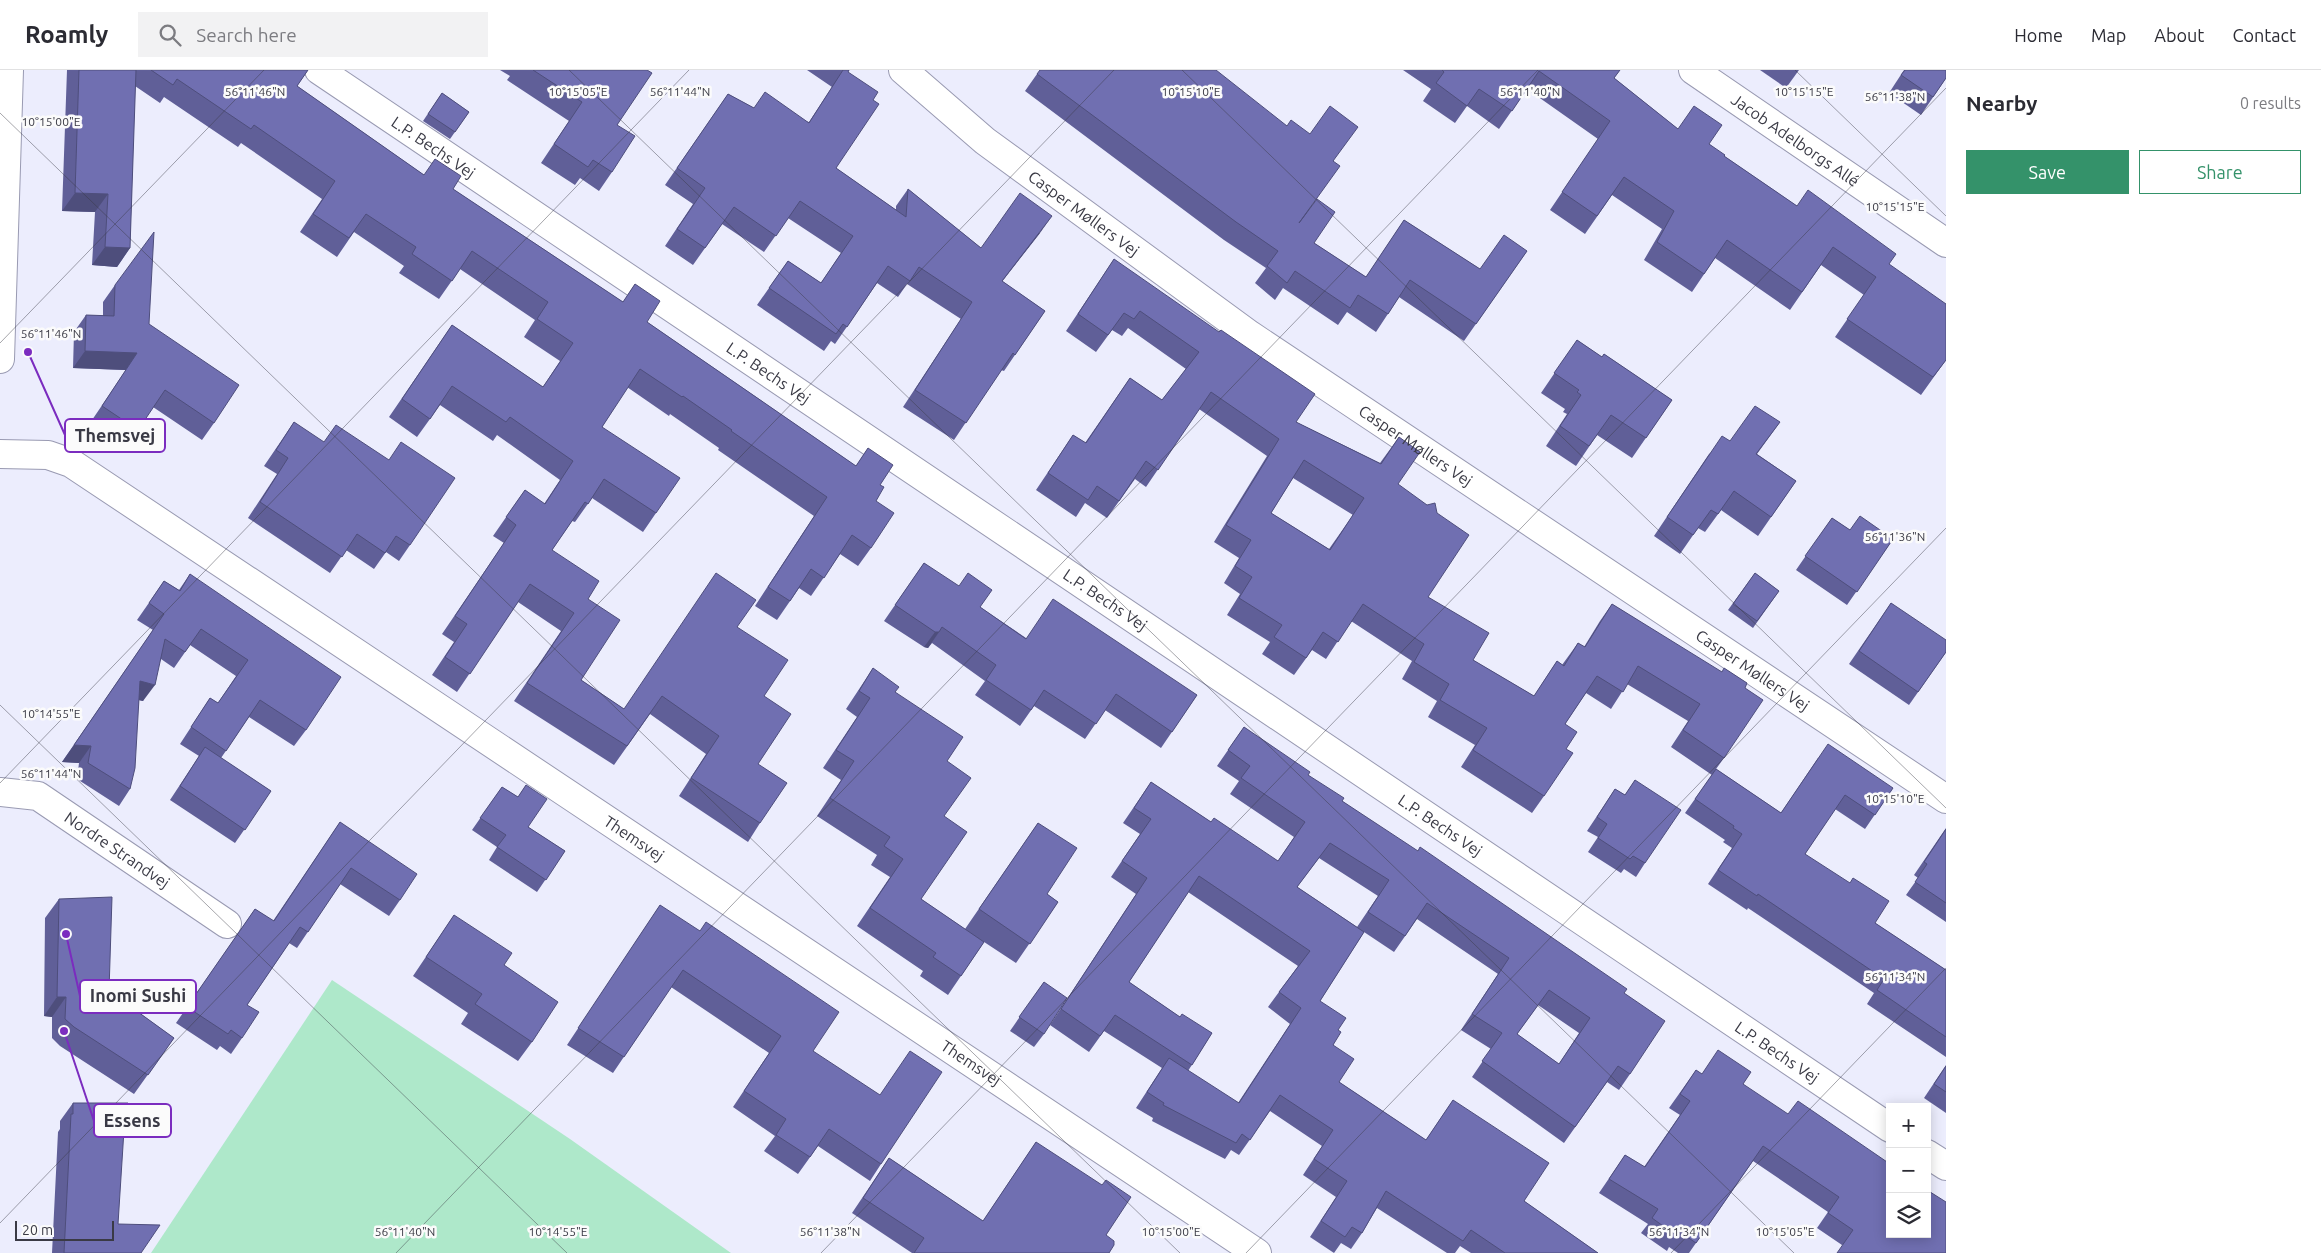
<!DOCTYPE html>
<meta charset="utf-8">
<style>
:root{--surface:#fff;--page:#f2f2f3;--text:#2b2b33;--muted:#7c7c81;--line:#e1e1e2;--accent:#34926a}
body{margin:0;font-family:Ubuntu,sans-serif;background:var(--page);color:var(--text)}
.controls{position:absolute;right:15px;bottom:15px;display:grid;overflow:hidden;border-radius:0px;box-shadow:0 2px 12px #0003}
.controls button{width:45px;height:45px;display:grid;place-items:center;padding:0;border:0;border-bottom:1px solid var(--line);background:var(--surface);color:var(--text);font:25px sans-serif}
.scale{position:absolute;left:15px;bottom:12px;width:99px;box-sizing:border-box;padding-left:5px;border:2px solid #3a3a45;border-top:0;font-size:14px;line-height:18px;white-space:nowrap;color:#3a3a45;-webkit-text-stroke:4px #fbfbfb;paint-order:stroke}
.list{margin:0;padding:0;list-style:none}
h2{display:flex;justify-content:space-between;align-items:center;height:65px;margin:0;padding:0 20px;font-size:21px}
h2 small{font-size:16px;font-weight:400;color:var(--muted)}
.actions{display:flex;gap:10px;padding:15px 20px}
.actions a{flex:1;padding:11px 0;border:1px solid var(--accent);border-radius:0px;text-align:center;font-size:18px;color:var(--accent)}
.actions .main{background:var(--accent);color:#fff}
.icon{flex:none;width:28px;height:28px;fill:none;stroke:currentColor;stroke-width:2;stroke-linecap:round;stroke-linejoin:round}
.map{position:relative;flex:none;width:1946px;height:1183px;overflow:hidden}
header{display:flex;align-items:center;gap:30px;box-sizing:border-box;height:70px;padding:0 25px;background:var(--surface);border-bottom:1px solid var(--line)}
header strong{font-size:24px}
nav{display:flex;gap:28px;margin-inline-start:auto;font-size:18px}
.search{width:350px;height:45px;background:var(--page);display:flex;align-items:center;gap:12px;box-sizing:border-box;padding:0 18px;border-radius:0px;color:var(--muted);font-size:19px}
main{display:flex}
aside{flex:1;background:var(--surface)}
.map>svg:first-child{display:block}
</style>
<header>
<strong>Roamly</strong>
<div class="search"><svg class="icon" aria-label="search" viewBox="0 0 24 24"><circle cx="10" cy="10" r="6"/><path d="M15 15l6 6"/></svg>Search here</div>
<nav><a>Home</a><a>Map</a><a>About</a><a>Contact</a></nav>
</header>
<main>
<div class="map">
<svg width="1946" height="1183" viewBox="0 0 1946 1183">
<rect width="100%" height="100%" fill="#ecedfd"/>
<!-- garden -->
<polygon fill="#aee8ca" points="332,910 570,1069 731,1183 151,1183"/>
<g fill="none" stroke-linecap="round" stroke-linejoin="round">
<defs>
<g id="minor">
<path id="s1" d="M319,0l1571,1058"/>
<path id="s2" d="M903,0l82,71 265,194 696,464"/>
<path id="s3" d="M1693,0l253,173"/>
<polyline points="0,289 9,0"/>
<path id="s4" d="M0,384l48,1 23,8 1186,790"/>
<path id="s5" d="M0,722l38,4 189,128"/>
<polyline points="1927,1084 1946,1096"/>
</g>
</defs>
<!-- minor casing -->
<use href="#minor" stroke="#999ab2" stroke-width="30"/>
<!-- minor -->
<use href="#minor" stroke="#fff" stroke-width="28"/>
</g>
<!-- wall -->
<g fill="#605f98" fill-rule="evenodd">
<polygon points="67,0 308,0 297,16 424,105 453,119 623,232 635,214 647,252 856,396 868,378 880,415 876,431 871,478 858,496 840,484 811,526 799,518 777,550 755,536 814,446 718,380 719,378 670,344 669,346 627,317 602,357 656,443 643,462 592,428 575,452 572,451 552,480 588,529 581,610 624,639 737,557 764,626 758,694 760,753 748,772 679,726 706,684 650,644 614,695 514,631 561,561 518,532 457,622 432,605 454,572 442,564 504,473 493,466 525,420 544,434 560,410 497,365 493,371 440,335 417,367 389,347 452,255 543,317 560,291 524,267 535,250 460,199 439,229 399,203 404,196 354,162 337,187 300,162 322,129 241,73 238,77 164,27 160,33 135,16 130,178 117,197 92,195 95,142 62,141"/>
<polygon points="500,0 647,0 617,55 612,102 599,121 580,108 575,115 541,93 569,51 507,10 510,6"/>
<polygon points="807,0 849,0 848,2 836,98 896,140 896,136 908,119 981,178 1040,163 1002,211 1045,241 1004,301 1001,300 954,370 903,337 961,249 907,214 898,227 877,213 835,274 831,271 824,281 757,235 788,191 821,213 841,183 788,148 764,182 722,154 693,195 665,176 693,134 665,115 728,24 754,38 809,52 832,17"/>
<polygon points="1403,0 1620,0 1614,8 1678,59 1709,74 1724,86 1797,136 1889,194 1946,290 1921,325 1835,267 1864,225 1821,195 1790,240 1715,188 1692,222 1644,190 1662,159 1612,125 1585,164 1550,140 1598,69 1527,19 1499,59 1467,36 1455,53 1423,31 1431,19"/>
<polygon points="1760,0 1799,0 1786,18"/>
<polygon points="1904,0 1946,0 1946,8 1921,45 1889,23"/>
<polygon points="1037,4 1287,56 1334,91 1307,143 1314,173 1366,207 1404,150 1480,199 1527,181 1464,271 1399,227 1376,262 1347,242 1338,255 1283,218 1275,230 1255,213 1266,198 1224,170 1025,21"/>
<polygon points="442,23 469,42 450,69 423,51"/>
<path d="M1114,189l182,163 84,41 19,-26 -1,47 30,113 45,63 61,36 23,-35 5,4 16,-22 6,4 16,-26 12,-17 133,84 -21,70 -8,11 65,44 37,-55 75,30 -28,41 -30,-20 -30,45 70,69 71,47v87l-79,-53 7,-11 -126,-85 -1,2 -39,-26 24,-36 -9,-6 2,-2 -40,-27 27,-38 -41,-28 17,-26 -61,-37 -16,25 -25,-16 -21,31 1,25 -22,47 -12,17 -71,-46 14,-22 -47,-28 9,-16 -35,-22 10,-18 -61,-40 -25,38 -14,-9 -18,25 -32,-21 8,-12 -43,-27 13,-21 -16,-11 15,-25 -25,-16 53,-86 -68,-47 -53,78 -11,-8 -28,39 -22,-15 -9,14 -40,-27 37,-55 12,8 45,-65 32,22 24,-31 -58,-41 -6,8 -10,-6 -16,22 -30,-21zM1293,408l60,37 -24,34 -58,-36z"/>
<polygon points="115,215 149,254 214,353 202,370 153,337 126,377 90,353 126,300 73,298 74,262 86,245 103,246 103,232"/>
<polygon points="1577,270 1602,287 1604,284 1672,330 1632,388 1597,365 1576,396 1546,376 1567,344 1563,342 1565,339 1541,323"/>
<polygon points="294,352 410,475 399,491 386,482 374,499 346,480 330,503 248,448 277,404 264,396"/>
<polygon points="1780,352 1757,384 1796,411 1758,466 1721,440 1705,462 1698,458 1680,484 1654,466 1709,384 1730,371"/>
<polygon points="1832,448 1850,460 1893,469 1847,535 1796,500"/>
<polygon points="924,493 980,537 1026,568 1197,625 1161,678 1105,640 1085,669 1034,636 1020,656 975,625 985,611 932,573 928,578 924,577 884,551"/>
<polygon points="1755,503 1779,521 1753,558 1728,540"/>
<polygon points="190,504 306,660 294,676 249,647 221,688 271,721 235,773 170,730 199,686 180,674 210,628 218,633 236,606 190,575 174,598 161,589 143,631 139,630 130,719 119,736 77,709 79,693 62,692 153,560 137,550 153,527 164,511 179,520"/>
<polygon points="1891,533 1946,582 1909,635 1849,594"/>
<polygon points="873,598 895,622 947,691 944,746 921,829 965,859 1038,753 1047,824 1058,832 1016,893 975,866 984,872 948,925 920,906 923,901 857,856 890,807 871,795 877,785 817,746 841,710 823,698 857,647 846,639"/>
<path d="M1244,657l98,74 282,192 6,81 -11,16 -12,-8 -43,61 -92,-66 19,-28 -30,-19 37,-56 -81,-55 -23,33 -30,-20 -44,69 18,29 -5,15 6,37 87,58 27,-40 71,101 74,52h-127l-11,-7 -5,7h-8l-70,-45 -15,25 -11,16 -10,-6 -7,10 -24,-16 26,-40 -33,-22 19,-29 -52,-35 -31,44 -8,-5 -6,9 -73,-38 1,-3 -17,-10 26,-40 -58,-37 -15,21 -39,-27 86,-131 -25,-17 29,-43 -17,-11 28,-41 60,40 67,39 16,-24 -64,-43 9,-13 -22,-15zM1319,788l59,38 -21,31 -60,-40zM1188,822l110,74 -30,41 22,17 -52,79 -50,-32 24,-38 -32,-16 -51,-35zM1538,935l41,28 -20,31 -42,-30z"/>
<polygon points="1635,710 1645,793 1636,807 1624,799 1621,803 1588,782 1598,767 1587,761 1615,719 1625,725"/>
<polygon points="526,715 528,757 565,781 537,822 489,790 497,777 472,760 502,717 518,727"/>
<polygon points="340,752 400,830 389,846 340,814 297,878 289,873 247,935 242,968 231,984 220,976 217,980 176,953 255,839 273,851"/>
<polygon points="1946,758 1946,852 1906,825 1918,808 1914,805"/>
<polygon points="59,829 109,921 174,968 134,1024 60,976 52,968 52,947 44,946 45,848"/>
<polygon points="660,835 813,981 881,1094 870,1111 818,1076 798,1104 764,1081 775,1066 733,1037 769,983 671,917 613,1003 567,975"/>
<polygon points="454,845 504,895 532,972 518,991 461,954 468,943 413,906"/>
<polygon points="1044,912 1044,964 1034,977 1010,961"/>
<polygon points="1946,995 1946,1043 1924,1028"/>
<polygon points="1696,1000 1701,1004 1743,1014 1890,1164 1842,1175 1817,1158 1828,1142 1753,1091 1689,1183 1678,1183 1669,1177 1667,1181 1641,1163 1648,1154 1599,1123 1625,1085 1644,1097 1680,1045 1669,1038"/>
<polygon points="73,1033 120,1044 118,1154 141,1183 52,1183 58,1062 60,1059 60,1051"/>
<polygon points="1036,1072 1106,1165 1109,1183 912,1183 852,1143 889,1088 983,1151"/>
</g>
<!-- shaded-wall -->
<g fill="#4e4e7c">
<polygon points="75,123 108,124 95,142 62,141"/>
<polygon points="1052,146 1040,163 990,227 1002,211"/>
<polygon points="105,177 130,178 117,197 92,195"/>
<polygon points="85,281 137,283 126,300 73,298"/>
<polygon points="935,562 939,562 928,578 924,577"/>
<polygon points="140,611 155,615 143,631 129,628"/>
<polygon points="74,675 91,676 79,693 62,692"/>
<polygon points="57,927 66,927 52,947 44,946"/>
</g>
<!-- building -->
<g fill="#706fb1" stroke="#4e4e7c" fill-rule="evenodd">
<polygon points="79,0 136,0 130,178 105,177 108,124 75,123"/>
<polygon points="151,0 308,0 297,16 424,105 435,89 461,106 453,119 623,232 635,214 660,231 647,252 856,396 868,378 893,395 880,415 884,417 876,431 894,443 871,478 852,465 824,508 811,499 790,531 768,517 827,427 731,361 732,360 683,326 682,327 640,299 602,357 680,408 656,443 604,409 588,434 585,432 552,480 599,511 588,529 620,550 581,610 624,639 716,503 756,530 737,557 788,590 764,626 791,644 758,694 787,713 760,753 691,708 719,666 662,626 627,676 527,613 574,543 530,514 470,604 445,587 467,554 455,546 516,455 506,447 525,420 545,434 573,391 510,347 506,352 452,316 430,349 402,329 452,255 543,317 573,273 537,249 548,232 472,181 452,211 412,184 416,177 366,144 349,168 313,144 335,111 254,55 251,59 177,9 173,15"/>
<polygon points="533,0 647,0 652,3 617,55 635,66 612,102 593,90 588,97 554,74 582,32"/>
<polygon points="843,0 849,0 848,2 878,22 873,30 879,34 836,98 906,147 908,119 981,178 1020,123 1052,146 1002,211 1045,241 1015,285 1013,283 966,353 915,320 972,232 919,197 910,211 888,196 847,257 843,254 836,264 769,218 788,191 821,213 853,166 800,131 776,166 734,137 705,178 677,159 705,118 677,98 728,24 754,38 765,22 809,53"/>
<polygon points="1040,0 1216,0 1287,56 1291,50 1310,64 1330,36 1358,57 1333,91 1340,96 1299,153 1317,129 1335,142 1314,173 1366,207 1404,150 1480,199 1504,165 1527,181 1476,254 1410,210 1388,244 1358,225 1350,238 1295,201 1287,213 1267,196 1278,181 1236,152 1037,4"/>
<polygon points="1442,0 1620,0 1614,8 1678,59 1694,36 1722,55 1709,74 1725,85 1724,86 1797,136 1808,120 1896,184 1889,194 1946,234 1946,290 1933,307 1847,249 1876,207 1833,177 1802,222 1727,170 1704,204 1657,172 1674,141 1624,107 1597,146 1562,122 1610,51 1539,1 1512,41 1479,19 1467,36 1436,13 1444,2"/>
<polygon points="1905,0 1946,0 1946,8 1933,27 1901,5"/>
<polygon points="442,23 469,42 455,62 428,44"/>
<polygon points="154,162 149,254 239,315 214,353 165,320 138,360 102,336 137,283 85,281 86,245 114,246 115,215"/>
<path d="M1114,189l105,73 2,-2 94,64 -19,28 85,42 18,-27 21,15 -22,32 29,21 8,-2 2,10 32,22 -41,62 61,36 -16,27 61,36 23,-35 7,5 14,-23 7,4 27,-43 110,68 2,-4 23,15 -2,5 18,12 -39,58 -41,-28 17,-26 -62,-38 -15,26 -26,-16 -32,48 12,8 -11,17 7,4 -29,43 -71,-46 14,-22 -47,-28 9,-16 -35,-22 10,-18 -61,-40 -25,38 -15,-10 -17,26 -32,-21 8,-12 -43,-27 13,-21 -17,-11 16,-26 -25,-15 53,-86 -68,-47 -53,78 -12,-9 -27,40 -22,-15 -9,14 -40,-27 25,-38 13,8 44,-65 32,22 37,-48 -59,-41 -6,8 -10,-6 -16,22 -30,-21zM1304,390l60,38 -34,52 -59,-37z"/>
<polygon points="1577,270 1602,287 1604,284 1672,330 1646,368 1611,345 1589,376 1560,356 1581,325 1577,322 1579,320 1554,303"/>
<polygon points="1755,336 1780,352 1756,384 1796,411 1771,447 1734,421 1718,444 1711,440 1693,465 1667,447 1722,366 1730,371"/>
<polygon points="294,352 324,372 336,355 389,390 401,372 455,408 410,475 396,466 385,483 357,464 342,487 260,432 288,388 276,380"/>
<polygon points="1860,446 1893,469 1857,522 1805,486 1832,448 1850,460"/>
<polygon points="924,493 959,516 968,503 992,520 980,537 1026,569 1053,529 1197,625 1172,662 1116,624 1096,654 1044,620 1031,640 986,610 996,595 942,557 939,562 935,562 895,535"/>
<polygon points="1755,503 1779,521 1757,551 1733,534"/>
<polygon points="190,504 341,607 306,660 260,630 226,681 191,657 210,628 218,633 248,590 201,559 185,582 165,569 155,615 140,611 135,698 130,719 88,693 91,676 74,675 164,544 149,533 164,511 180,521"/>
<polygon points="1891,533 1946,570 1946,582 1918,622 1859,581"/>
<polygon points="873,598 899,617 895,622 963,667 947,691 971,708 944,746 967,762 921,829 984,872 961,906 933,887 936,883 870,838 903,789 884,776 890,767 830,728 854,691 836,680 870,628 859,621"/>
<path d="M1244,657l66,45 -2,3 36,23 -2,3 76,50 2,-4 207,142 -3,4 41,28 -35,53 -12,-8 -43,61 -93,-66 20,-28 -30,-19 37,-56 -82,-55 -22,33 -37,-24 21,-32 -59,-37 -33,44 67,45 -44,69 26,17 -8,12 3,2 -8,13 21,14 -15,23 87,58 27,-40 96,63 -25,38 74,52h-93l-34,-23 -8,11 -77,-50 -24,42 -10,-6 -7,10 -24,-16 26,-40 -33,-22 19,-29 -53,-35 -30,45 -8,-6 -6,9 -73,-38 1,-2 -17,-11 22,-34 70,45 62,-95 -22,-16 31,-41 -111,-75 -70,106 51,35 2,-3 30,19 -20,32 -77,-50 -15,21 -39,-27 86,-131 -25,-17 29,-42 -17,-11 17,-26 60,40 3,-4 64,43 27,-39 -64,-44 9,-12 -22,-16zM1549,920l41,28 -31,46 -42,-30z"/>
<polygon points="1828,674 1893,718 1875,745 1845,725 1805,784 1850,813 1853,808 1889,831 1875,853 1946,900 1946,967 1877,920 1884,909 1758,824 1757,826 1718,800 1742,764 1733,758 1734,756 1695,729 1716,699 1781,743"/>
<polygon points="205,677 271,721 245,760 180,716"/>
<polygon points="1635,710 1681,740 1645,793 1633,786 1630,789 1598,768 1607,754 1597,747 1615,719 1625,725"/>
<polygon points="526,715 547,729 528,757 565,781 546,810 497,777 506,765 480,748 502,717 518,727"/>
<polygon points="340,752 417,804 400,830 351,798 308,862 300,857 247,935 259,942 242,968 231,960 228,964 187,937 255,839 274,851"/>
<polygon points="1038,753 1077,778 1047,824 1058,832 1030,874 979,839"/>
<polygon points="1946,759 1946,833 1915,812 1927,794 1924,792"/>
<polygon points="112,827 109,921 174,968 148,1005 74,957 65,949 66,927 57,927 59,829"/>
<polygon points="660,835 700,861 706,852 839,942 813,981 880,1025 910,981 942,1002 881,1094 829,1059 810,1087 776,1065 786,1049 744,1021 781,966 683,900 624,987 578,958"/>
<polygon points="454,845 512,883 504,895 558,932 532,972 475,934 482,924 426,887"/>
<polygon points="1044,912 1067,928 1044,964 1019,947"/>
<polygon points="1718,980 1751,1002 1743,1014 1788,1044 1798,1031 1890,1094 1890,1164 1927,1164 1927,1120 1946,1132 1946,1183 1837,1183 1853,1160 1828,1143 1839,1127 1763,1076 1696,1173 1680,1162 1677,1166 1652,1148 1658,1139 1609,1109 1625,1085 1645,1097 1690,1031 1680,1024 1696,1000 1702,1004"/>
<polygon points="1946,996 1946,1022 1934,1014"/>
<polygon points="73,1033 128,1033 120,1044 125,1044 118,1154 160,1155 141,1183 64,1183 71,1044 73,1044"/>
<polygon points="1036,1072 1102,1115 1106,1110 1131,1127 1106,1165 1114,1171 1114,1175 1109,1183 914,1183 924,1168 863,1128 889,1088 983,1151"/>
</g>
<!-- ticks -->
<path fill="none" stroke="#3a3a45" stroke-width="1" stroke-opacity="0.45" d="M569,0l1225,1183M1182,0l764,738M1795,0l151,146M0,43l1180,1140M0,273l264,-273M0,635l567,548M0,713l689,-713M0,1153l1114,-1153M396,1183l1142,-1183M821,1183l1125,-1165M1246,1183l700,-725M1671,1183l275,-285"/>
<g text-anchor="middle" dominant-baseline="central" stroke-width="5" stroke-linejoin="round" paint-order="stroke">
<!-- street labels -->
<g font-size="16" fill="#3a3a45" stroke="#fbfbfb">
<text stroke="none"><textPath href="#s3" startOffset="124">Jacob Adelborgs Allé</textPath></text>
<text stroke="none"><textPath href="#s1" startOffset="138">L.P. Bechs Vej</textPath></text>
<text stroke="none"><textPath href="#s2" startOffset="231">Casper Møllers Vej</textPath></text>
<text stroke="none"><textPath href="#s1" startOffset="542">L.P. Bechs Vej</textPath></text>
<text stroke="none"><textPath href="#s2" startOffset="636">Casper Møllers Vej</textPath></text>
<text stroke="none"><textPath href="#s1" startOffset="948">L.P. Bechs Vej</textPath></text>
<text stroke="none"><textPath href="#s2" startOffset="1041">Casper Møllers Vej</textPath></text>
<text stroke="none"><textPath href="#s1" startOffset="1352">L.P. Bechs Vej</textPath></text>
<text stroke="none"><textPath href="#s4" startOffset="749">Themsvej</textPath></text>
<text stroke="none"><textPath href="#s5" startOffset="134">Nordre Strandvej</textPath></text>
<text stroke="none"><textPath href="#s1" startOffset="1758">L.P. Bechs Vej</textPath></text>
<text stroke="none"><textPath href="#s4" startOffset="1154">Themsvej</textPath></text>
</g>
</g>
<g font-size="12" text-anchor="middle" fill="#3a3a45" stroke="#fbfbfb" stroke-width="5" stroke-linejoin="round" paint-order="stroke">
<text x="1804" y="26">10°15'15"E</text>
<text x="578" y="26">10°15'05"E</text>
<text x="1191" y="26">10°15'10"E</text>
<text x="255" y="26">56°11'46"N</text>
<text x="680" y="26">56°11'44"N</text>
<text x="1530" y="26">56°11'40"N</text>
<text x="1895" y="31">56°11'38"N</text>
<text x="51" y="56">10°15'00"E</text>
<text x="1895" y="141">10°15'15"E</text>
<text x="51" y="268">56°11'46"N</text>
<text x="1895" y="471">56°11'36"N</text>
<text x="51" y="648">10°14'55"E</text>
<text x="51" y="708">56°11'44"N</text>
<text x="1895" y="733">10°15'10"E</text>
<text x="1895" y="911">56°11'34"N</text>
<text x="405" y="1166">56°11'40"N</text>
<text x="830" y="1166">56°11'38"N</text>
<text x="1679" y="1166">56°11'34"N</text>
<text x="558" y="1166">10°14'55"E</text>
<text x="1171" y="1166">10°15'00"E</text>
<text x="1785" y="1166">10°15'05"E</text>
</g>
<!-- callouts -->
<path fill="none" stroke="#7b2cbf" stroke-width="2" d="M28 282L65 365M66 864L80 926M64 961L94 1051"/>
<g fill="#7b2cbf" stroke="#fbfbfb" stroke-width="2">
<circle cx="28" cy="282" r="5"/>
<circle cx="66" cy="864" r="5"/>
<circle cx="64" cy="961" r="5"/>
</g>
<g fill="#fbfbfb" stroke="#7b2cbf" stroke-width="2">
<rect x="65" y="349" width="100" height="33" rx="5"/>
<rect x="80" y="910" width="116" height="33" rx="5"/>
<rect x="94" y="1034" width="77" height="33" rx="5"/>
</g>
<g font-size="18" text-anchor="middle" font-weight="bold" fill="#3a3a45">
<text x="115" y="372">Themsvej</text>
<text x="138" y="932">Inomi Sushi</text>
<text x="132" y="1057">Essens</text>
</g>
</svg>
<div class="controls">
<button>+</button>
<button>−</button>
<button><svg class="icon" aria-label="layers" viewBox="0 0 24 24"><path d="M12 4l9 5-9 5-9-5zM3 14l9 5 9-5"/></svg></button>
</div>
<div class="scale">20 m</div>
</div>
<aside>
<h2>Nearby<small>0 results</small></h2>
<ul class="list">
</ul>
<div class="actions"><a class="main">Save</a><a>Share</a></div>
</aside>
</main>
